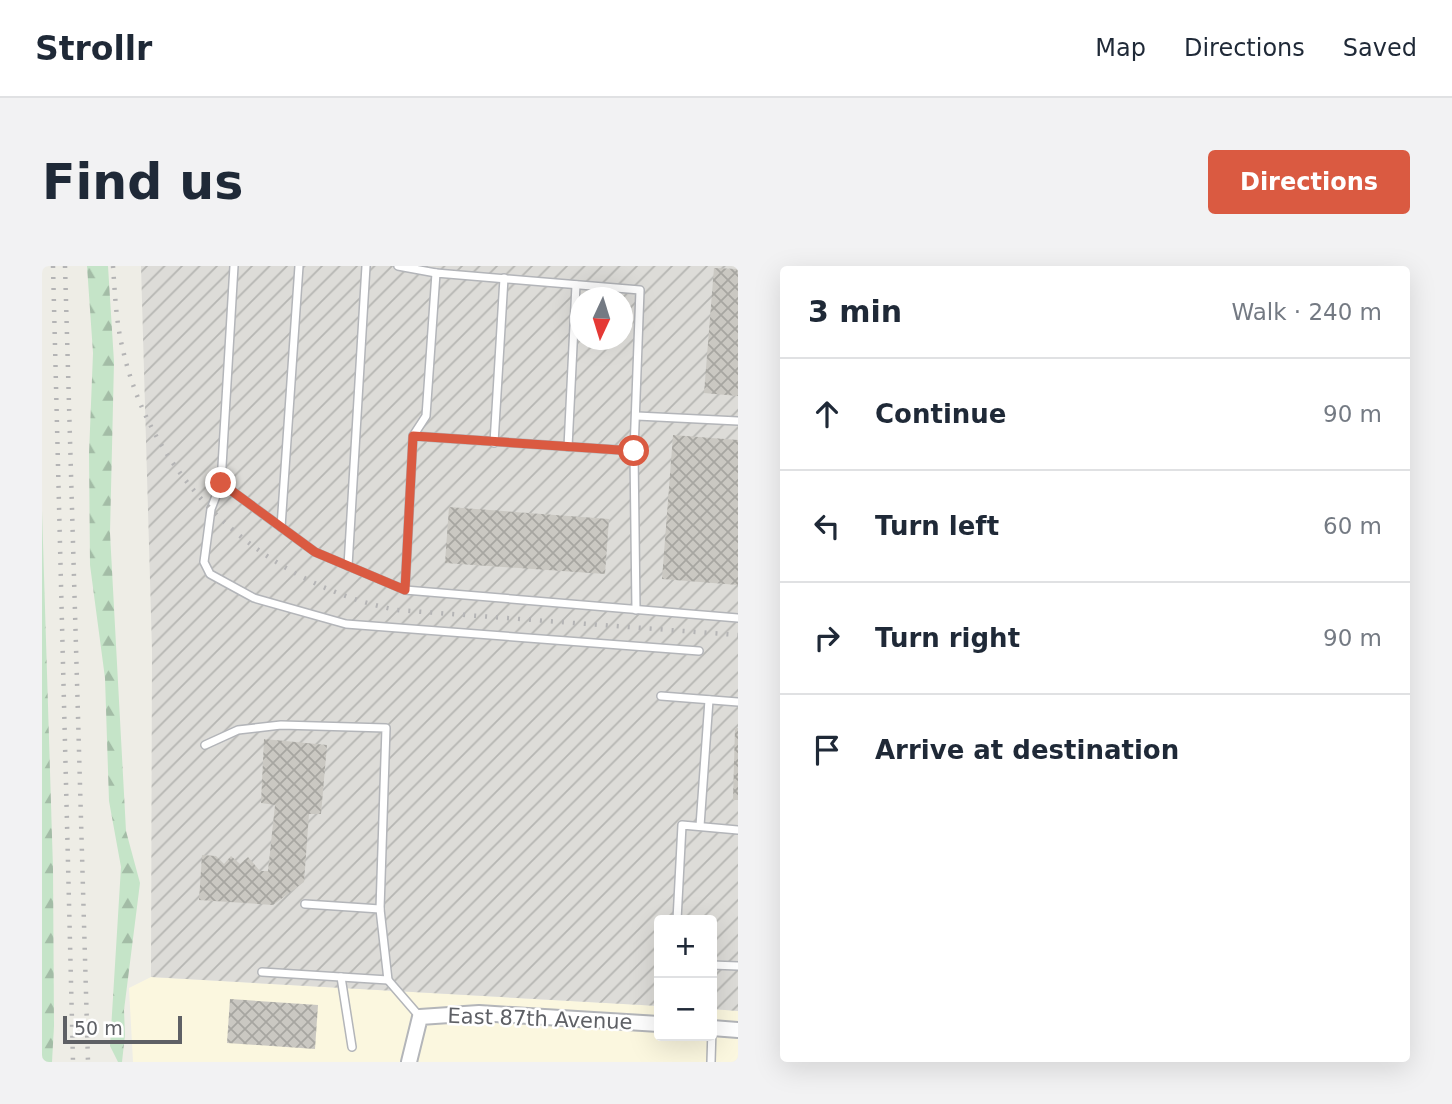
<!DOCTYPE html>
<meta charset="utf-8">
<style>
:root{--surface:#fff;--page:#f2f2f3;--text:#1f2937;--muted:#747a83;--line:#e0e1e3;--accent:#da5a41}
body{margin:0;font-family:"DejaVu Sans",sans-serif;background:var(--page);color:var(--text)}
.controls{position:absolute;right:21px;bottom:21px;display:grid;overflow:hidden;border-radius:7px;box-shadow:0 7px 28px #0002}
.controls button{width:63px;height:63px;display:grid;place-items:center;padding:0;border:0;border-bottom:2px solid var(--line);background:var(--surface);color:var(--text);font:35px sans-serif}
.compass{position:absolute;left:528px;top:21px;width:63px;height:63px;border-radius:50%;background:var(--surface);box-shadow:0 7px 28px #0002;rotate:184deg}
.scale{position:absolute;left:21px;bottom:18px;width:119px;box-sizing:border-box;padding-left:7px;border:4px solid #5e6065;border-top:0;font-size:19px;line-height:24px;white-space:nowrap;color:#5e6065;-webkit-text-stroke:5px #fff;paint-order:stroke}
.stop{position:absolute;width:21px;height:21px;margin:-16px;border:5px solid #da5a41;border-radius:50%;background:#fff}
.stop.end{background:#da5a41;border-color:#fff;box-shadow:0 2px 7px #0008}
.list{margin:0;padding:0;list-style:none}
h2{display:flex;justify-content:space-between;align-items:center;height:91px;margin:0;padding:0 28px;font-size:30px}
h2 small{font-size:23px;font-weight:400;color:var(--muted)}
.list li{display:grid;grid-template-columns:46px 1fr auto;gap:21px;align-items:center;box-sizing:border-box;height:112px;padding:0 28px;border-top:2px solid var(--line)}
.list b{display:block;font-size:26px;white-space:nowrap}
.list em{font-size:23px;font-style:normal;color:var(--muted)}
.icon{flex:none;width:38px;height:38px;fill:none;stroke:currentColor;stroke-width:2;stroke-linecap:round;stroke-linejoin:round}
.map{position:relative;flex:none;width:696px;height:796px;overflow:hidden;border-radius:7px}
header{display:flex;align-items:center;gap:42px;box-sizing:border-box;height:98px;padding:0 35px;background:var(--surface);border-bottom:2px solid var(--line)}
header strong{font-size:33px}
nav{display:flex;gap:38px;margin-inline-start:auto;font-size:24px}
.intro{display:flex;align-items:center;justify-content:space-between;box-sizing:border-box;height:168px;padding:0 42px}
h1{margin:0;font-size:49px}
.button{padding:18px 32px;border-radius:7px;background:var(--accent);color:#fff;font-size:24px;font-weight:700}
main{display:flex;gap:42px;padding:0 42px}
aside{flex:1;background:var(--surface);border-radius:7px;box-shadow:0 7px 28px #0002}
.map>svg:first-child{display:block}
</style>
<header>
<strong>Strollr</strong>
<nav><a>Map</a><a>Directions</a><a>Saved</a></nav>
</header>
<div class="intro"><h1>Find us</h1><a class="button">Directions</a></div>
<main>
<div class="map">
<svg width="696" height="796" viewBox="0 0 696 796">
<defs>
<pattern id="industrial-furrows" width="10" height="10" patternUnits="userSpaceOnUse" patternTransform="scale(1.75)"><rect width="10" height="10" fill="#dddcd8"/><path d="M-1 1l2-2M0 10L10 0M9 11l2-2" fill="none" stroke="#b6b6b3"/></pattern>
<pattern id="forest-firs" width="22" height="20" patternUnits="userSpaceOnUse" patternTransform="scale(1.75)"><rect width="22" height="20" fill="#c5e4c8"/><path d="M5 1l3.5 6h-7zM16 11l3.5 6h-7z" fill="#a3bca6"/></pattern>
<pattern id="building-cross-hatch" width="8" height="8" patternUnits="userSpaceOnUse" patternTransform="scale(1.75)"><rect width="8" height="8" fill="#cac8c2"/><path d="M0 0l8 8M0 8l8-8" fill="none" stroke="#a7a6a1"/></pattern>
</defs>
<rect width="100%" height="100%" fill="#eeede6"/>
<!-- commercial -->
<polygon fill="#fbf7df" points="109,711 617,740 617,770 670,770 670,743 696,745 696,796 91,796 87,722"/>
<!-- industrial -->
<path fill="url(#industrial-furrows)" fill-rule="evenodd" d="M99,0h597v745l-26,-2v-89h-53v86l-508,-29 1,-327zM538,32h42v42h-42z"/>
<!-- forest -->
<g fill="url(#forest-firs)">
<polygon points="45,0 66,0 72,96 68,267 84,565 98,617 82,744 83,769 80,796 76,796 68,780 79,601 67,535 63,412 48,299 47,188 51,87"/>
<polygon points="0,244 11,603 12,760 10,796 0,796"/>
</g>
<!-- building -->
<g fill="url(#building-cross-hatch)">
<polygon points="672,2 696,3 696,130 662,127"/>
<polygon points="631,169 696,174 696,319 620,313"/>
<polygon points="407,241 567,253 563,308 403,297"/>
<polygon points="693,462 696,462 696,534 691,534"/>
<polygon points="222,473 285,479 279,548 267,548 262,616 231,639 157,634 160,589 174,590 182,598 189,590 198,598 206,591 218,605 226,605 233,539 219,537"/>
<polygon points="188,733 276,739 273,783 185,777"/>
</g>
<g fill="none" stroke-linecap="round" stroke-linejoin="round">
<defs>
<g id="service">
<polyline points="192,0 179,217 273,286 363,324 696,352"/>
<polyline points="356,0 394,7"/>
<polyline points="595,150 696,155"/>
<polyline points="371,170 592,185 594,344"/>
<polyline points="452,177 462,12"/>
<polyline points="526,181 534,19"/>
<polyline points="179,217 169,243 162,296 168,308 212,332 304,358 657,385"/>
<polyline points="239,261 257,0"/>
<polyline points="306,300 324,0"/>
<polyline points="363,324 371,170 384,150 394,7 598,24 592,185"/>
<polyline points="619,430 696,436"/>
<polyline points="163,479 196,464 239,459 344,462 338,643 346,714 378,751"/>
<polyline points="658,560 667,434"/>
<polyline points="263,638 338,643"/>
<polyline points="635,654 640,559 696,564"/>
<polyline points="670,699 696,700"/>
<polyline points="220,706 346,714"/>
<polyline points="299,711 310,781"/>
<polyline points="669,796 670,762"/>
</g>
<g id="minor">
<polyline points="670,762 696,764"/>
<polyline points="367,796 378,751 437,747 617,758"/>
</g>
</defs>
<!-- service casing -->
<use href="#service" stroke="#b3b5b9" stroke-width="10"/>
<!-- minor casing -->
<use href="#minor" stroke="#b3b5b9" stroke-width="18"/>
<!-- service -->
<use href="#service" stroke="#fff" stroke-width="7"/>
<!-- minor -->
<use href="#minor" stroke="#fff" stroke-width="14"/>
<!-- rail -->
<g stroke="#b4b4b5" stroke-width="4.5" stroke-dasharray="2 9" stroke-linecap="butt">
<polyline points="11,0 31,796"/>
<polyline points="23,0 46,796"/>
<path d="M71,0c2,28 3,57 10,84 30,132 143,235 274,260l341,25"/>
</g>
</g>
<g fill="none" stroke-linecap="round" stroke-linejoin="round">
<!-- route -->
<polyline stroke="#da5a41" stroke-width="9" points="179,217 273,286 363,324 371,170 592,185"/>
</g>
<g text-anchor="middle" dominant-baseline="central" stroke-width="5" stroke-linejoin="round" paint-order="stroke">
<!-- street labels -->
<g font-size="21" fill="#5e6065" stroke="#fff">
<text transform="translate(498 753) rotate(2)">East 87th Avenue</text>
</g>
</g>
</svg>
<div class="controls">
<button>+</button>
<button>−</button>
</div>
<svg class="compass" viewBox="-18 -18 36 36"><path d="M0-13l5 13h-10z" fill="#e53935"/><path d="M0 13l5-13h-10z" fill="#747a83"/></svg>
<div class="scale">50 m</div>
<div class="stop" style="left:592px;top:185px"></div>
<div class="stop end" style="left:179px;top:217px"></div>
</div>
<aside>
<h2>3 min<small>Walk · 240 m</small></h2>
<ul class="list">
<li><svg class="icon" aria-label="ahead" viewBox="0 0 24 24"><path d="M12 20V5M6 11l6-6 6 6"/></svg><div><b>Continue</b></div><em>90 m</em></li>
<li><svg class="icon" aria-label="left" viewBox="0 0 24 24"><path d="M17 20v-9H6M10 6l-5 5 5 5"/></svg><div><b>Turn left</b></div><em>60 m</em></li>
<li><svg class="icon" aria-label="right" viewBox="0 0 24 24"><path d="M7 20v-9h11M14 6l5 5-5 5"/></svg><div><b>Turn right</b></div><em>90 m</em></li>
<li><svg class="icon" aria-label="arrive" viewBox="0 0 24 24"><path d="M6 21V4h12l-3 4 3 4H6"/></svg><div><b>Arrive at destination</b></div></li>
</ul>
</aside>
</main>
